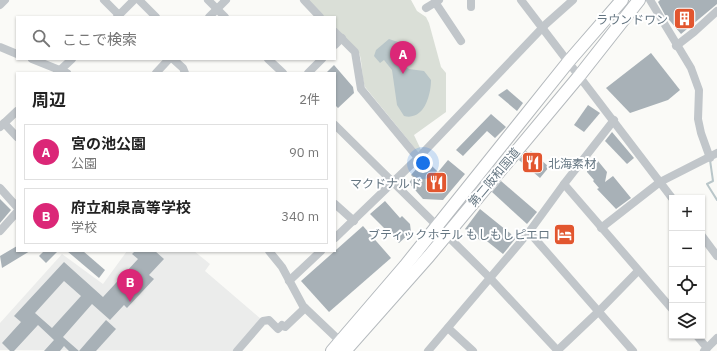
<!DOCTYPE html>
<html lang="ja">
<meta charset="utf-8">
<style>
:root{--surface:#fff;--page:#f2f2f2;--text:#222;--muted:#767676;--line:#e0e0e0;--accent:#db2777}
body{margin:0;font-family:"IBM Plex Sans","Noto Sans JP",sans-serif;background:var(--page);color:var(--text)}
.controls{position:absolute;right:12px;bottom:12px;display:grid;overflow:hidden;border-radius:0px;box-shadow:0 1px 3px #0004}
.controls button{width:36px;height:36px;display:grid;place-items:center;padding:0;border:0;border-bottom:1px solid var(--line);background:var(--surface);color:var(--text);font:20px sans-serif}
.you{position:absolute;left:423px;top:163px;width:14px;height:14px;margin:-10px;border:3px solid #fff;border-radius:50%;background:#1a73e8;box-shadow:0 0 0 6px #1a73e833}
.badge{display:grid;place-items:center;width:26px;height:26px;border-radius:50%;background:var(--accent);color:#fff;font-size:13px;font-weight:700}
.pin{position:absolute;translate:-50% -33px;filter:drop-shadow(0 1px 2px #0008)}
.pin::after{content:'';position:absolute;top:21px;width:14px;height:12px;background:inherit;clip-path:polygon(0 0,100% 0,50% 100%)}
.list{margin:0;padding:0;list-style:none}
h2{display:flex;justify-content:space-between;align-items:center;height:52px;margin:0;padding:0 16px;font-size:17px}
h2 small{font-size:13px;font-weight:400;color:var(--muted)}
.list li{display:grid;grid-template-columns:26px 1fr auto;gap:12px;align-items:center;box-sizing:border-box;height:56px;margin:0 8px 8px;padding:0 8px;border:1px solid var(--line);border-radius:0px}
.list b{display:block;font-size:15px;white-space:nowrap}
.list p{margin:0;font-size:13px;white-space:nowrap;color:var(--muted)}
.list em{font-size:13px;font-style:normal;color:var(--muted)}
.icon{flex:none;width:22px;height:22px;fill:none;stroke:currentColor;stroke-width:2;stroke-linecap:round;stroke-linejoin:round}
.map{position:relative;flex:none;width:717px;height:351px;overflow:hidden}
.search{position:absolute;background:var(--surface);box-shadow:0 1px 3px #0004;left:16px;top:16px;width:320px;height:44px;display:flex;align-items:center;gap:10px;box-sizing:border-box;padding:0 14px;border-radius:0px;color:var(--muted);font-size:15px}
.panel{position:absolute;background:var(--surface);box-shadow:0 1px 3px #0004;left:16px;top:72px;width:320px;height:180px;border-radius:0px}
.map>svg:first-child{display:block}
</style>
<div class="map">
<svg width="717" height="351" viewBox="0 0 717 351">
<rect width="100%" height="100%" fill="#fafaf7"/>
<!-- built -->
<polygon fill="#ebeceb" points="127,251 194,251 210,264 205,271 261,319 233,351 0,350 0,323 62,254 103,284"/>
<!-- green -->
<path fill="#dadfd7" d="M308,0h103l6,11 9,6 3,6 12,44 5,6v39l-32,23 7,15 -3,2 -53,-65c-4,-11 -2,-27 -7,-37l-23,-22v-11h-11z"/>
<!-- water -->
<path fill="#b9c6c9" d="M389,39l9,3 6,24 5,3 15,2 7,9c0,15 -7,41 -27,36l-7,-11 -5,-35 -8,-10 -4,3 -6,-7 2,-6z"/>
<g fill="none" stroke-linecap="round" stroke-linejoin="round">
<!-- stream -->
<polyline stroke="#b9c6c9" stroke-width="2" points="710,160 713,181 707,184 717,200"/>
</g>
<!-- building -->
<g fill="#a8b1b7" fill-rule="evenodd">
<polygon points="660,0 717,0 717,4 681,34 665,15 658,2"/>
<polygon points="651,53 680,90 668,100 630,113 606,88"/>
<polygon points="334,65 353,87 354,93 338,108 335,105 335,73 326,73"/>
<polygon points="507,89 523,103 517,111 498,95"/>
<polygon points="588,105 600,113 584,132 574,125"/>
<polygon points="491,114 506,127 495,138 487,131 463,156 456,150"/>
<polygon points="612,132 634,158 627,164 605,141"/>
<polygon points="526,151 529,153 531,151 549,167 540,178 519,160"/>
<polygon points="425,159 438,172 448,160 465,174 443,200 423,199 409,183 413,177 411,175"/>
<polygon points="598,161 607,172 605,182 613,176 631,198 616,209 597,189 599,188 593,181 594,180 587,172 587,168"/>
<polygon points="501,181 537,212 527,224 492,192"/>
<polygon points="0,199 11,210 0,223"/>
<polygon points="385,201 400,218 402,216 410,224 411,232 399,243 370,214"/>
<polygon points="480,209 516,238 503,254 483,238 481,241 465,229"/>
<polygon points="363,226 391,258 329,312 301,281"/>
<polygon points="17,246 17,251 30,251 2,268 0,256"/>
<polygon points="44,251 58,251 46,263 39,256"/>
<polygon points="67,251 83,251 105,270 99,278"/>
<path d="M135,251h20l9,8 -15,16 5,4 -27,29 -3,-3 -14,15 -18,-16 -29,33 16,14h-10l-5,-5 -4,5h-16l10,-11 -16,-15 -24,26h-4l-8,-8 19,-21 -7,-6 50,-54 39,35 35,-38 -6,-5zM64,281l17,15 -29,32 -17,-15z"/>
<polygon points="106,320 116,329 96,351 79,351"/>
</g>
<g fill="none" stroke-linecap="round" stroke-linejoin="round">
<defs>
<g id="highway">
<polyline points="332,351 405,266 569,61 622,0"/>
<polyline points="345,351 429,256 580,75 639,0"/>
</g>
</defs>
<!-- highway casing -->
<use href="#highway" stroke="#b4b9bd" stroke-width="14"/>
<!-- minor -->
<g stroke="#c1c6ca" stroke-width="8">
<polyline points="104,0 119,15"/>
<polyline points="139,0 156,17"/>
<polyline points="208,0 225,17"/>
<polyline points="304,0 320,17"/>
<polyline points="521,0 672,198"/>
<polyline points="650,0 691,68 699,90 698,119 701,133 710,158"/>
<polyline points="435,2 461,41"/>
<polyline points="0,5 5,0"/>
<polyline points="471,7 471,0"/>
<polyline points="426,8 439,0"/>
<polyline points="117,17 134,0"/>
<polyline points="209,17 226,0"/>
<polyline points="335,32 355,52 361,89 418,158"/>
<polyline points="335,45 342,38"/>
<polyline points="676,46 694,32 717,11"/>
<polyline points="0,47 17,54"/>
<polyline points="32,59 67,73"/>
<polyline points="173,59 183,68 185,73"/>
<polyline points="268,59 283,73"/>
<polyline points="57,73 72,59"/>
<polyline points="156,73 169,59"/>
<polyline points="308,73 322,59"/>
<polyline points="4,123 17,137"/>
<polyline points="335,125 489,277 558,351"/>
<polyline points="0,127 17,111"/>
<polyline points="564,184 672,309"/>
<polyline points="0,188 17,207"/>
<polyline points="335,204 354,221"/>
<polyline points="601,228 660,182 717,153"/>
<polyline points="0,231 17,212"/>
<polyline points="529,232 633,351"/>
<polyline points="702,236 717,256"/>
<polyline points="335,238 418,158 546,24 573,0"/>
<polyline points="269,251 282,267 303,306 343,344"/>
<polyline points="289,281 321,251"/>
<polyline points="448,328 473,351"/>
<polyline points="697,336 707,348"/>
<polyline points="237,351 263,321 269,320 278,329 282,325 285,327 305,308"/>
<polyline points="428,351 529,232 564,184 614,120"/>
<polyline points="557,351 598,312 638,271"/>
<polyline points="704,351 717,338"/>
</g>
<!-- highway -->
<use href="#highway" stroke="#fff" stroke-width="12"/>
</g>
<!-- icons -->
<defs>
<symbol id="building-square" viewBox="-11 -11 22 22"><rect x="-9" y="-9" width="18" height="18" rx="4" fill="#e2562f" stroke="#fff"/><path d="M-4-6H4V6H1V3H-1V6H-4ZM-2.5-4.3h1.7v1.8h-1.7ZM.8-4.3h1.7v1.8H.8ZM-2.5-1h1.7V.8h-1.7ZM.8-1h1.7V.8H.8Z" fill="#fff"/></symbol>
<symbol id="restaurant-square" viewBox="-11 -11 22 22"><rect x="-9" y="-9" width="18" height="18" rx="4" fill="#e2562f" stroke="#fff"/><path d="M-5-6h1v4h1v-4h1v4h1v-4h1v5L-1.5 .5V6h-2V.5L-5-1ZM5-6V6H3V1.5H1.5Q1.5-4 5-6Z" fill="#fff"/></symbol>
<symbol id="hotel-square" viewBox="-11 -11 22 22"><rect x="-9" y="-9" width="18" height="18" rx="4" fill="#e2562f" stroke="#fff"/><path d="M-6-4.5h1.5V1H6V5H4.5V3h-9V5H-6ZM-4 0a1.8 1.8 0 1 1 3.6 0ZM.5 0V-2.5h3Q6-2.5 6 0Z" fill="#fff"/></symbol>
</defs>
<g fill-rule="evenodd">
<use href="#building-square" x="672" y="6" width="25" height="25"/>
<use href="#restaurant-square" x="520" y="150" width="25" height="25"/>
<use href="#restaurant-square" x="424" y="170" width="25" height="25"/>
<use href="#hotel-square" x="552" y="222" width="25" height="25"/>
</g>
<g text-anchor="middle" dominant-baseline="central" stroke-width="4" stroke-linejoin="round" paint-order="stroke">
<!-- poi labels -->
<g font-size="12" fill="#657682" stroke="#fff" text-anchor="end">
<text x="668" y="19">ラウンドワン</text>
<text x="548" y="163" text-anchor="start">北海素材</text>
<text x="422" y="183">マクドナルド</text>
<text x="550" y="234">ブティックホテル もしもしピエロ</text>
</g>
<!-- street labels -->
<g font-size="12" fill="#657682" stroke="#fff">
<text transform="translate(494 177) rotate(-50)">第二阪和国道</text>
</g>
</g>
</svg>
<div class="controls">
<button>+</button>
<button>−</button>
<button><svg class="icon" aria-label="locate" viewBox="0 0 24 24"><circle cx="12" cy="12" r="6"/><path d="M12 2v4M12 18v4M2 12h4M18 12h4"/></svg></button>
<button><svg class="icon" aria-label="layers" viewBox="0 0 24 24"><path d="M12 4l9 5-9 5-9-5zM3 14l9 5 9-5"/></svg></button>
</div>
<div class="you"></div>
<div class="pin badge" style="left:403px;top:74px">A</div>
<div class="pin badge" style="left:130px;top:302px">B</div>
<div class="search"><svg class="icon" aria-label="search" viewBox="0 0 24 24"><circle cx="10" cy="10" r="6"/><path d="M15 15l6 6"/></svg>ここで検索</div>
<section class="panel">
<h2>周辺<small>2件</small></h2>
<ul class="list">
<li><span class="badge">A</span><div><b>宮の池公園</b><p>公園</p></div><em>90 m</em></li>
<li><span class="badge">B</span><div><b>府立和泉高等学校</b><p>学校</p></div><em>340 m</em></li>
</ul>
</section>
</div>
